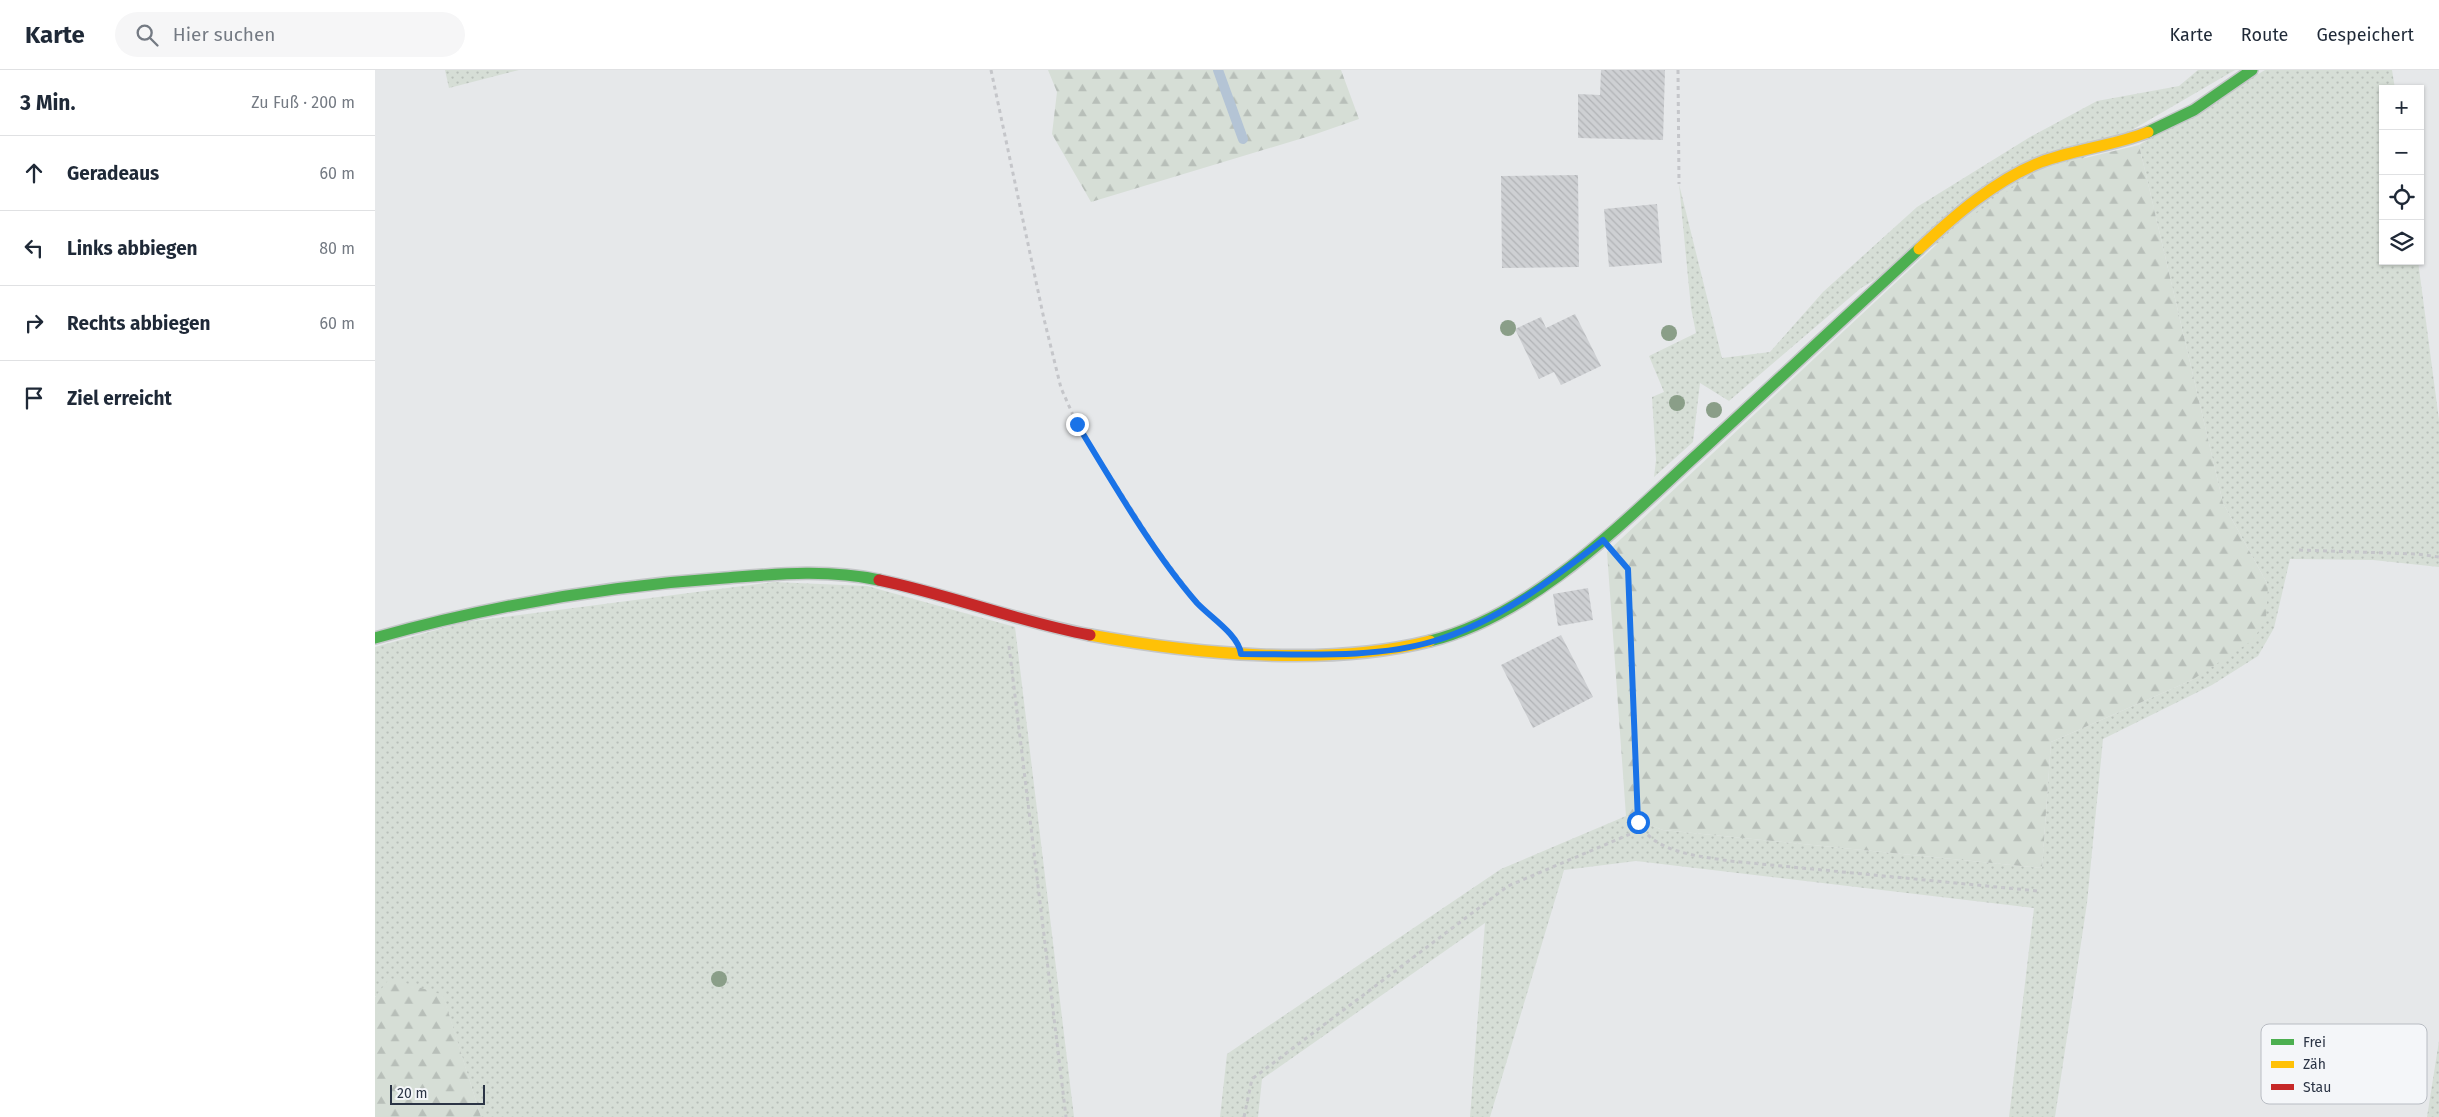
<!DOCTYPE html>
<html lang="de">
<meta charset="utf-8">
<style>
:root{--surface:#fff;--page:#f6f6f7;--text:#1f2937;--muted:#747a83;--line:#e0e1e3}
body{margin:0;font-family:"Fira Sans",sans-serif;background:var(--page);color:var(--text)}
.controls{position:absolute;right:15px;top:15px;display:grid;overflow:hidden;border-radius:0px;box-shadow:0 1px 4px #0004}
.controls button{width:45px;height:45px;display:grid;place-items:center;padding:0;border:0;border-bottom:1px solid var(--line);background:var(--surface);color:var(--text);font:25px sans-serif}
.scale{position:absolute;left:15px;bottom:12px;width:95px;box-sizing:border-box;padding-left:5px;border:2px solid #2b3445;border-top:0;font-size:14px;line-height:18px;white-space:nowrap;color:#2b3445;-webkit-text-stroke:4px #f4f6f9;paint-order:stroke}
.stop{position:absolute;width:15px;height:15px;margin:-11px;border:4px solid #1a73e8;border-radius:50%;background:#fff}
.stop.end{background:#1a73e8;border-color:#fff;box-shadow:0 1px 5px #0008}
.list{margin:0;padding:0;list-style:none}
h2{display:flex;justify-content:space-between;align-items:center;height:65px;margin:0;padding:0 20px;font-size:21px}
h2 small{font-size:16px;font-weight:400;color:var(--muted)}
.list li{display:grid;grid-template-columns:32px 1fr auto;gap:15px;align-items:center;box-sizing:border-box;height:75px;padding:0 20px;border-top:1px solid var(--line)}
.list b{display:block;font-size:19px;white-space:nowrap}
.list em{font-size:16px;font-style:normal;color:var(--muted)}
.icon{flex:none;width:28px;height:28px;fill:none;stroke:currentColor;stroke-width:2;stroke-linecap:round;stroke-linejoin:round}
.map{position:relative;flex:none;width:2064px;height:1047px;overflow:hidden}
header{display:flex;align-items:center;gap:30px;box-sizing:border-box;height:70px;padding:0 25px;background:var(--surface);border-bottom:1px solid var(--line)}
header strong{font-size:24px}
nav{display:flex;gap:28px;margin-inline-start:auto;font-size:18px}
.search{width:350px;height:45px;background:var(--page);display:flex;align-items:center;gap:12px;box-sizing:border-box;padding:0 18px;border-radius:28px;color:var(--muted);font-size:19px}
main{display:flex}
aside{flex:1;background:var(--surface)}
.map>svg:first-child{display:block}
</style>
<header>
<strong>Karte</strong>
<div class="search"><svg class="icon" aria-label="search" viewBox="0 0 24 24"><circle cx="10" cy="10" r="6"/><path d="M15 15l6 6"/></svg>Hier suchen</div>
<nav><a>Karte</a><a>Route</a><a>Gespeichert</a></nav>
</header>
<main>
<aside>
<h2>3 Min.<small>Zu Fuß · 200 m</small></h2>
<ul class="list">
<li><svg class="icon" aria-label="ahead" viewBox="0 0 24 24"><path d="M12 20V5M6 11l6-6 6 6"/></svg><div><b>Geradeaus</b></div><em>60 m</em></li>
<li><svg class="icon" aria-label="left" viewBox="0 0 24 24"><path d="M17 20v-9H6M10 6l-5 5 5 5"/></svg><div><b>Links abbiegen</b></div><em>80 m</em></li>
<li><svg class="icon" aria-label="right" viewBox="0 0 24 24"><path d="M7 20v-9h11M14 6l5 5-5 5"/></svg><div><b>Rechts abbiegen</b></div><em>60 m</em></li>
<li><svg class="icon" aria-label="arrive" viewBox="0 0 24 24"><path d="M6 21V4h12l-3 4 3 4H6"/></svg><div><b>Ziel erreicht</b></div></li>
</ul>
</aside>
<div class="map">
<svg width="2064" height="1047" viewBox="0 0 2064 1047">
<defs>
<pattern id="grass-dots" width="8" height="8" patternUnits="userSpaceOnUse" patternTransform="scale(1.25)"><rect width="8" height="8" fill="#d6ded6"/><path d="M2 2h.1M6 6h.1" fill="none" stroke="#b8bfb9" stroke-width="1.8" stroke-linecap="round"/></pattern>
<pattern id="forest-firs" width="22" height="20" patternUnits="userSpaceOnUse" patternTransform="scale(1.25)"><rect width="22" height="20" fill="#d6ded6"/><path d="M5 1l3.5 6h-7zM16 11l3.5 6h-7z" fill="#b8bfb9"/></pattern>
<pattern id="building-back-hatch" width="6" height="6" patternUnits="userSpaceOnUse" patternTransform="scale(1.25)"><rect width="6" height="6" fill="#ced0d3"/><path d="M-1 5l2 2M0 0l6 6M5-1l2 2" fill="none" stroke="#b1b3b6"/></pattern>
</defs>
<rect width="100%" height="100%" fill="#e6e8ea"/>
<!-- grass -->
<g fill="url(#grass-dots)">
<polygon points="70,0 144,0 74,18"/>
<polygon points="1823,0 1860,0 1486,218 1354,331 1325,313 1318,372 1279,407 1281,390 1277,327 1289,322 1274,286 1321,263 1316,238 1304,114 1347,288 1395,282 1448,222 1542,137 1655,67 1722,31 1804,16"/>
<polygon points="1890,0 2017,0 2020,19 2008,19 2008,191 2043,191 2064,350 2064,497 1998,490 1915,489 1899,558 1883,586 1837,615 1728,669 1712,833 1680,1047 1634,1047 1659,838 1261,791 1189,800 1115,1047 1095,1047 1110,853 887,1009 883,1047 845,1047 852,984 1126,799 1251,746 1288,760 1667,798 1676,672 1817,610 1893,515 1848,433 1764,75"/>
<polygon points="398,512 492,516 640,557 699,1047 106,1047 68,926 0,926 0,577 90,552"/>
<polygon points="2064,971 2064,1047 2052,1047"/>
</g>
<!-- forest -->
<g fill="url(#forest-firs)">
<polygon points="673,0 966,0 984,49 938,65 716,132 677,64 682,22"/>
<polygon points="1764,75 1848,433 1893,515 1891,549 1878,570 1817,610 1676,672 1667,798 1288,760 1251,746 1232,482 1576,161 1664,99"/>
<polygon points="15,908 68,925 106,1047 0,1047 0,927"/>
</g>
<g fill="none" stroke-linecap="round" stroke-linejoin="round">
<!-- stream -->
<polyline stroke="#b4c4d5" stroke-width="10" points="843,0 868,69"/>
</g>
<!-- building -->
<g fill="url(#building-back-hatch)">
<polygon points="1226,0 1290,0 1288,70 1203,68 1203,24 1225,25"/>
<polygon points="1203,105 1204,197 1127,198 1126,106"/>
<polygon points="1282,134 1287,193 1234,197 1229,139"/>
<polygon points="1200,244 1226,296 1186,315 1179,302 1164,309 1140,259 1166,247 1171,258"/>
<polygon points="1213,518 1218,550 1183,556 1178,524"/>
<polygon points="1186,565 1218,627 1158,658 1126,595"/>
</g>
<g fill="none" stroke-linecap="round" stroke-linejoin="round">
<defs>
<g id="fast">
<polyline points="1773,62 1819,40 1877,0"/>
<path d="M0,568c114,-32 231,-52 350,-60 51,-4 103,-9 154,2"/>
<path d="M1055,571c104,-26 193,-119 270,-189 73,-67 146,-136 219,-203"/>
</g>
<g id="slow">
<path d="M1544,179c35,-33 76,-69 122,-87 34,-13 72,-16 107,-30"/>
<path d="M715,565c104,19 237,32 340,6"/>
</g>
<path id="jam" d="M504,510c72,15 140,42 211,55"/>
</defs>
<!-- fast casing -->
<use href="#fast" stroke="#c4c6c8" stroke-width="14"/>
<!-- slow casing -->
<use href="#slow" stroke="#c4c6c8" stroke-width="14"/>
<!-- jam casing -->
<use href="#jam" stroke="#c4c6c8" stroke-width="14"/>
<!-- path -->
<g stroke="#c5c6ca" stroke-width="3" stroke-dasharray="4 4" stroke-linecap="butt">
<polyline points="616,0 669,249 686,318 702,354 782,479 823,533 843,552"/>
<polyline points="1303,0 1304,114"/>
<polyline points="1924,480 2042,484 2064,487"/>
<path d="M1246,491l7,8 10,253c16,31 61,34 92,39l308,30"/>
<polyline points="634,576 691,1047"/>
<polyline points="869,1047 877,1009 1133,816 1267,759"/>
</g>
<!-- fast -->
<use href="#fast" stroke="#4caf50" stroke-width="11"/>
<!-- slow -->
<use href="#slow" stroke="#ffc107" stroke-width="11"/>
<!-- jam -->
<use href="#jam" stroke="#c62828" stroke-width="11"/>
</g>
<!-- trees -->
<g fill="#8a9e88">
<circle cx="1133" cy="258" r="8"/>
<circle cx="1294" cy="263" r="8"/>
<circle cx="1302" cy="333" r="8"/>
<circle cx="1339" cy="340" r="8"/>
<circle cx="344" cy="909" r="8"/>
</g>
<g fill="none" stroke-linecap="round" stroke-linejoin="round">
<!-- route -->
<path stroke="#1a73e8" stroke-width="6" d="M702,354c36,59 75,127 120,179 13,14 42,32 44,51 62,0 134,5 193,-13 64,-19 117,-61 169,-101l25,29 10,253"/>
</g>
<!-- legend -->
<rect x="1886" y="954" width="166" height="80" rx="8" fill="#f4f6f9" stroke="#b8bcc3" stroke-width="1"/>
<rect x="1896" y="969" width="23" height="6" fill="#4caf50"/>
<rect x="1896" y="991" width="23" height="7" fill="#ffc107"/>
<rect x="1896" y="1014" width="23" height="6" fill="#c62828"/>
<g font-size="14" fill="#2b3445">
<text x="1928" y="977">Frei</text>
<text x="1928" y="999">Zäh</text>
<text x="1928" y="1022">Stau</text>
</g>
</svg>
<div class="controls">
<button>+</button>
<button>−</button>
<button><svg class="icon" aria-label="locate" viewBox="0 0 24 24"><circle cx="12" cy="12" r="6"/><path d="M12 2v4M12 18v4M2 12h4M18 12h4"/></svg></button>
<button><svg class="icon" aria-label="layers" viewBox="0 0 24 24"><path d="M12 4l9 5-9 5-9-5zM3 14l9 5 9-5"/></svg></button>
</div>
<div class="scale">20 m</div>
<div class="stop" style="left:1263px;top:752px"></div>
<div class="stop end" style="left:702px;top:354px"></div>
</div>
</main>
